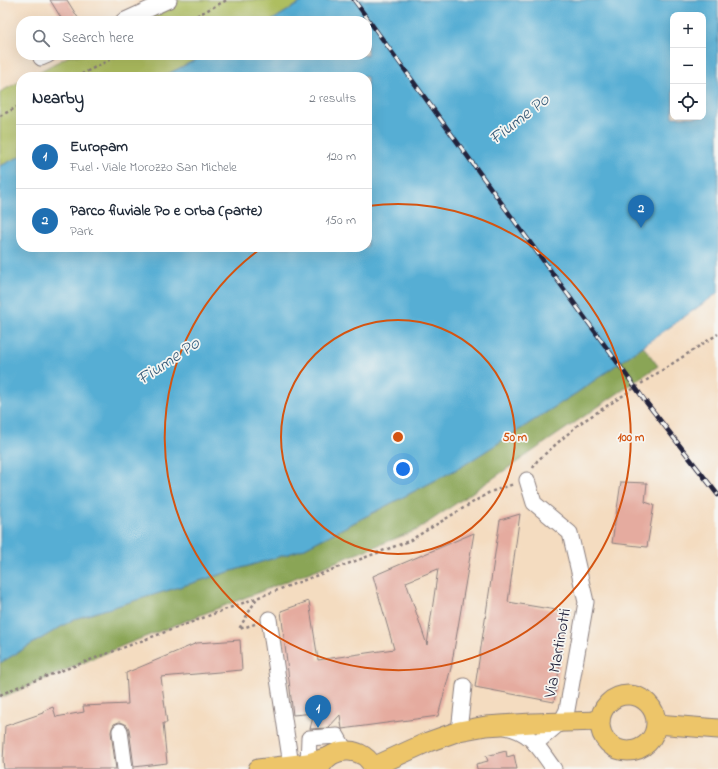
<!DOCTYPE html>
<meta charset="utf-8">
<style>
:root{--surface:#fff;--page:#f6f6f7;--text:#1f2937;--muted:#747a83;--line:#e0e1e3;--accent:#1f6fb2}
body{margin:0;font-family:"Indie Flower",sans-serif;background:var(--page);color:var(--text)}
.controls{position:absolute;right:12px;top:12px;display:grid;overflow:hidden;border-radius:8px;box-shadow:0 4px 16px #0002}
.controls button{width:36px;height:36px;display:grid;place-items:center;padding:0;border:0;border-bottom:1px solid var(--line);background:var(--surface);color:var(--text);font:20px sans-serif}
.you{position:absolute;left:403px;top:469px;width:14px;height:14px;margin:-10px;border:3px solid #fff;border-radius:50%;background:#1a73e8;box-shadow:0 0 0 6px #1a73e833}
.badge{display:grid;place-items:center;width:26px;height:26px;border-radius:50%;background:var(--accent);color:#fff;font-size:13px;font-weight:700}
.pin{position:absolute;translate:-50% -33px;filter:drop-shadow(0 1px 2px #0008)}
.pin::after{content:'';position:absolute;top:21px;width:14px;height:12px;background:inherit;clip-path:polygon(0 0,100% 0,50% 100%)}
.list{margin:0;padding:0;list-style:none}
h2{display:flex;justify-content:space-between;align-items:center;height:52px;margin:0;padding:0 16px;font-size:17px}
h2 small{font-size:13px;font-weight:400;color:var(--muted)}
.list li{display:grid;grid-template-columns:26px 1fr auto;gap:12px;align-items:center;box-sizing:border-box;height:64px;padding:0 16px;border-top:1px solid var(--line)}
.list b{display:block;font-size:15px;white-space:nowrap}
.list p{margin:0;font-size:13px;white-space:nowrap;color:var(--muted)}
.list em{font-size:13px;font-style:normal;color:var(--muted)}
.icon{flex:none;width:22px;height:22px;fill:none;stroke:currentColor;stroke-width:2;stroke-linecap:round;stroke-linejoin:round}
.map{position:relative;flex:none;width:718px;height:769px;overflow:hidden}
.search{position:absolute;background:var(--surface);box-shadow:0 4px 16px #0002;left:16px;top:16px;width:356px;height:44px;display:flex;align-items:center;gap:10px;box-sizing:border-box;padding:0 14px;border-radius:16px;color:var(--muted);font-size:15px}
.panel{position:absolute;background:var(--surface);box-shadow:0 4px 16px #0002;left:16px;top:72px;width:356px;height:180px;border-radius:16px}
.map>svg:first-child{display:block}
</style>
<div class="map">
<svg width="718" height="769" viewBox="0 0 718 769">
<rect width="100%" height="100%" fill="#f6f6f2"/>
<filter id="ink" filterUnits="userSpaceOnUse"><feTurbulence type="fractalNoise" baseFrequency=".025" numOctaves="2"/><feDisplacementMap in="SourceGraphic" scale="8" xChannelSelector="R" yChannelSelector="G"/><feConvolveMatrix kernelMatrix="1 2 1 2 8 2 1 2 1" color-interpolation-filters="sRGB"/></filter>
<filter id="wash" filterUnits="userSpaceOnUse"><feTurbulence type="fractalNoise" baseFrequency=".012" numOctaves="4" result="noise"/><feDisplacementMap in="SourceGraphic" scale="16" xChannelSelector="R" yChannelSelector="G"/><feGaussianBlur stdDeviation="0.9" result="paint"/><feColorMatrix in="noise" values="0 0 0 0 0 0 0 0 0 0 0 0 0 0 0 0 0 1.4 0 .05"/><feComposite in="paint" operator="in"/></filter>
<g filter="url(#wash)">
<rect width="100%" height="100%" fill="#f4dcc0"/>
<!-- green -->
<g fill="#aebe61" stroke="#68704e">
<polygon points="178,0 305,0 271,21 137,21"/>
<polygon points="71,55 205,55 162,77 29,77"/>
<polygon points="21,81 21,156 0,166 0,92"/>
</g>
<!-- forest -->
<polygon fill="#8aa557" stroke="#566449" points="643,346 658,366 417,530 127,644 0,698 0,663 74,619 301,550 461,467 578,392"/>
<!-- water -->
<path fill="#57aed4" stroke="#3c6888" fill-rule="evenodd" d="M305,0h413v293l-140,99 -117,75 -160,83 -227,69 -74,44v-497l21,-10v91h346v-170h-205l43,-22h162v-34h-96zM673,15h30v102h-30z"/>
<g id="blocks">
<!-- building -->
<g fill="#e5ab9f" fill-rule="evenodd">
<polygon points="50,0 67,0 80,21 63,21"/>
<polygon points="621,482 647,483 645,502 654,505 647,547 612,543"/>
<polygon points="520,514 508,602 568,612 554,702 475,687 500,520"/>
<path d="M474,533l-23,135 -13,48 -96,13 -2,-14 -12,13 -18,1 4,-16 -21,2 -12,-104 28,-10 9,59 76,-11 -21,-73zM438,569l-11,76 -21,-63z"/>
<polygon points="240,640 242,670 161,677 167,723 163,723 167,763 134,767 129,729 127,725 123,723 119,722 114,724 112,728 111,732 116,769 4,769 3,760 5,726 43,713 43,711 53,707 56,717 84,712 83,706 128,704 126,673 197,643"/>
<polygon points="506,751 507,757 514,755 517,769 477,769 476,764 488,761 486,756"/>
</g>
</g>
</g>
<g filter="url(#ink)">
<use href="#blocks" fill-opacity="0" stroke="#8b7f7e" stroke-width="1"/>
<g fill="none" stroke-linecap="round" stroke-linejoin="round">
<defs>
<g id="minor">
<polyline points="123,21 169,0"/>
<polyline points="41,58 48,55"/>
<polyline points="527,480 534,503 570,533 586,602 567,710 561,722 535,744"/>
<polyline points="269,619 291,765"/>
<path d="M505,727c27,5 34,22 49,42"/>
<polyline points="120,731 125,769"/>
<polyline points="459,731 464,686"/>
<polyline points="308,763 309,738 337,736 345,750"/>
</g>
<g id="major">
<circle cx="628" cy="723" r="28"/>
<polyline points="657,724 718,729"/>
<path d="M321,766c12,-21 44,-20 53,3"/>
<polyline points="373,767 428,742 459,731 486,726 532,723 600,721"/>
<polyline points="258,769 308,763 328,757"/>
</g>
</defs>
<!-- minor casing -->
<use href="#minor" stroke="#8b7f7e" stroke-width="17"/>
<!-- major casing -->
<use href="#major" stroke="#8b7f7e" stroke-width="21"/>
<!-- path -->
<g stroke="#8b7f7e" stroke-width="2.5" stroke-dasharray="3 3" stroke-linecap="butt">
<polyline points="186,21 227,0"/>
<polyline points="76,77 119,55"/>
<polyline points="0,116 21,105"/>
<polyline points="533,468 537,461 579,424 718,334"/>
<polyline points="255,624 239,629 257,598"/>
<polyline points="0,695 15,688 409,541 490,492 514,484"/>
</g>
<!-- minor -->
<use href="#minor" stroke="#fff" stroke-width="15"/>
<!-- major -->
<use href="#major" stroke="#edc569" stroke-width="19"/>
<defs>
<polyline id="rail" points="354,0 646,402 718,495"/>
</defs>
<!-- rail casing -->
<use href="#rail" stroke="#22223b" stroke-width="4.5"/>
<!-- rail -->
<use href="#rail" stroke="#f6f6f2" stroke-width="3" stroke-dasharray="9" stroke-linecap="butt"/>
</g>
</g>
<!-- distance rings -->
<g fill="none" stroke="#d45411" stroke-width="2">
<circle cx="398" cy="437" r="117"/>
<path d="M368 206A233 233 0 1 1 263 247"/>
</g>
<g text-anchor="middle" dominant-baseline="central" stroke-width="3.5" stroke-linejoin="round" paint-order="stroke">
<!-- street labels -->
<g font-size="17" fill="#22223b" stroke="#f6f6f2">
<text transform="translate(558 653) rotate(-80)">Via Martinotti</text>
</g>
<!-- water labels -->
<g font-size="18" font-style="italic" fill="#375a78" stroke="#f6f6f2">
<text transform="translate(520 120) rotate(-38)">Fiume Po</text>
<text transform="translate(169 362) rotate(-34)">Fiume Po</text>
</g>
</g>
<circle cx="398" cy="437" r="6" fill="#d45411" stroke="#f6f6f2" stroke-width="2"/>
<g font-size="12" text-anchor="middle" font-weight="bold" fill="#d45411" stroke="#f6f6f2" stroke-width="3.5" stroke-linejoin="round" paint-order="stroke">
<text x="515" y="441">50 m</text>
<text x="631" y="441">100 m</text>
</g>
</svg>
<div class="controls">
<button>+</button>
<button>−</button>
<button><svg class="icon" aria-label="locate" viewBox="0 0 24 24"><circle cx="12" cy="12" r="6"/><path d="M12 2v4M12 18v4M2 12h4M18 12h4"/></svg></button>
</div>
<div class="you"></div>
<div class="pin badge" style="left:318px;top:728px">1</div>
<div class="pin badge" style="left:641px;top:228px">2</div>
<div class="search"><svg class="icon" aria-label="search" viewBox="0 0 24 24"><circle cx="10" cy="10" r="6"/><path d="M15 15l6 6"/></svg>Search here</div>
<section class="panel">
<h2>Nearby<small>2 results</small></h2>
<ul class="list">
<li><span class="badge">1</span><div><b>Europam</b><p>Fuel · Viale Morozzo San Michele</p></div><em>120 m</em></li>
<li><span class="badge">2</span><div><b>Parco fluviale Po e Orba (parte)</b><p>Park</p></div><em>150 m</em></li>
</ul>
</section>
</div>
